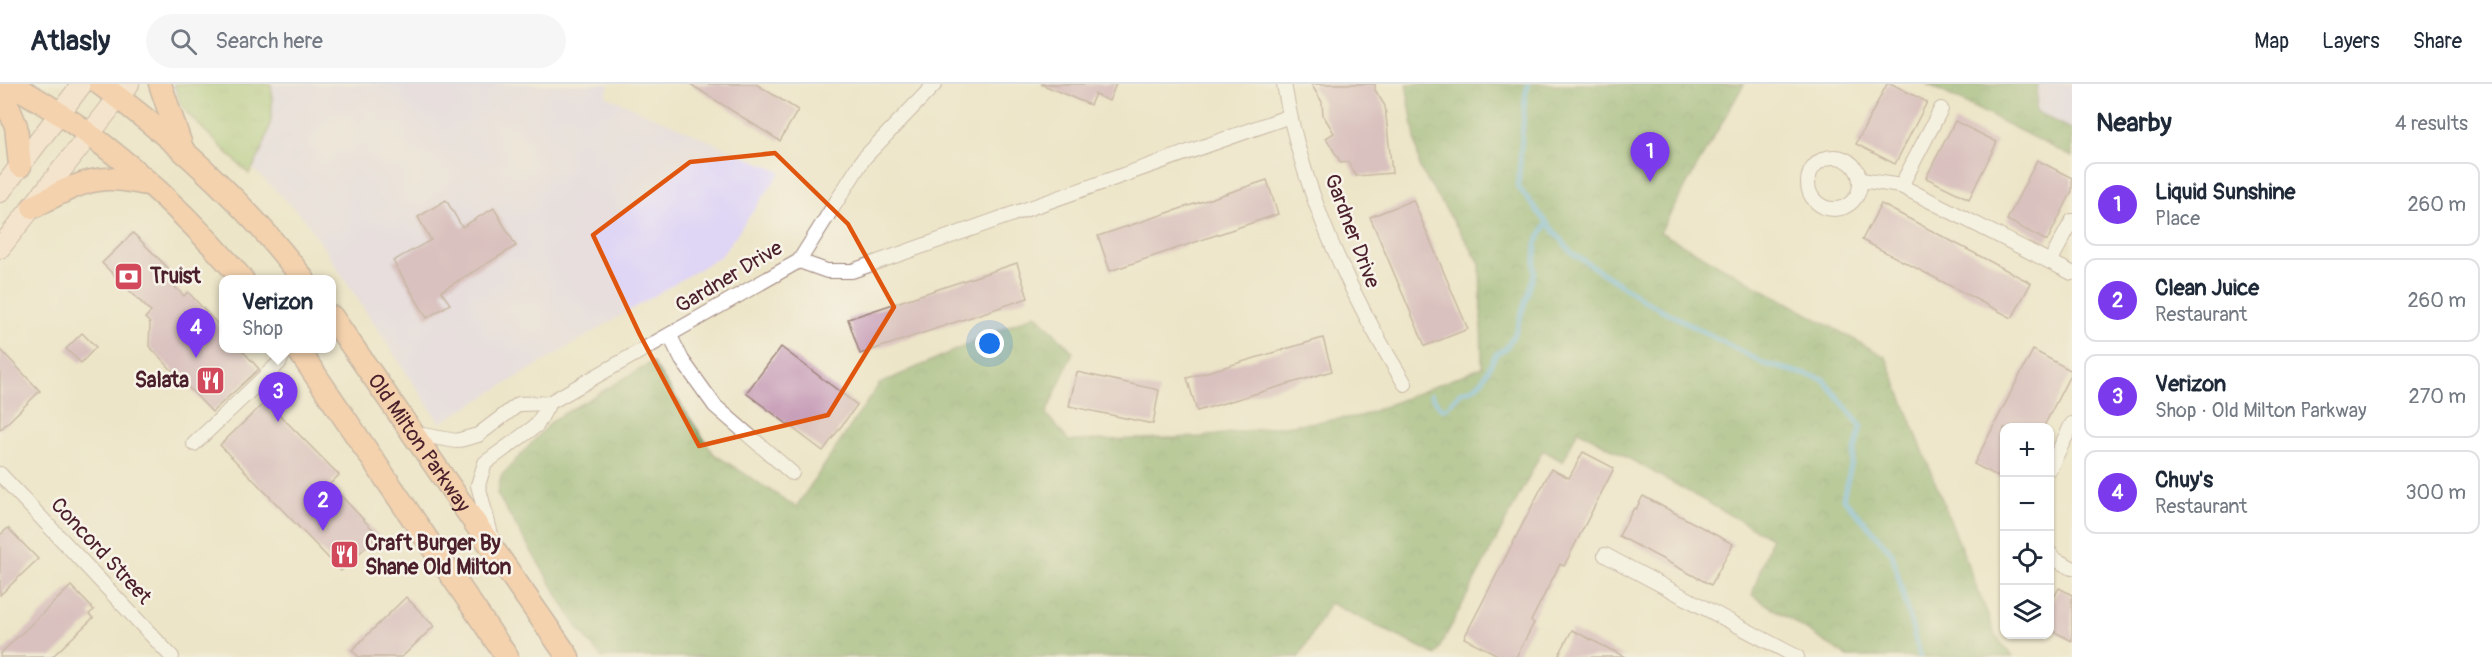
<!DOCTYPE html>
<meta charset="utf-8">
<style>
:root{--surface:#fff;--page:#f6f6f7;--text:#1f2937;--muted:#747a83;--line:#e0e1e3;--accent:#7c3aed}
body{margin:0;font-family:Pangolin,sans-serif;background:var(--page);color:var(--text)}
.controls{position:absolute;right:18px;bottom:18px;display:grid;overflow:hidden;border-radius:12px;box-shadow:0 2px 4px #0004}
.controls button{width:54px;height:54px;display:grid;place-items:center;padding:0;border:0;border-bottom:2px solid var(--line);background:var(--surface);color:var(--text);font:30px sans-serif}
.you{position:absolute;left:990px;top:260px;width:21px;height:21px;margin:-15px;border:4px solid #fff;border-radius:50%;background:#1a73e8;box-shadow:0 0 0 9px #1a73e833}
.badge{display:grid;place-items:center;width:39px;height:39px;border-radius:50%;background:var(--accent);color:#fff;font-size:20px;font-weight:700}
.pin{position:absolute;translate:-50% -50px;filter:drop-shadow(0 2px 3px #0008)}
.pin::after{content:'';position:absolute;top:32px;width:21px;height:18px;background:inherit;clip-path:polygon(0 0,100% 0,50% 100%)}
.popup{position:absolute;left:219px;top:191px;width:117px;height:78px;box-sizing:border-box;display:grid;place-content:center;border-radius:12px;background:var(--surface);filter:drop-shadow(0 2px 4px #0005);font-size:20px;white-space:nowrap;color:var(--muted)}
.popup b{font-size:22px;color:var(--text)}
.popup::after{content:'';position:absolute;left:50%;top:100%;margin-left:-12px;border:12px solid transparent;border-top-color:var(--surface)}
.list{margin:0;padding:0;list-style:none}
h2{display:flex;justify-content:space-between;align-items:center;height:78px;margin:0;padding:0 24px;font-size:26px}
h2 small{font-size:20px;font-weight:400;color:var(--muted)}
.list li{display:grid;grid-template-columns:39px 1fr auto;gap:18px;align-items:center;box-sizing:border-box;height:84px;margin:0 12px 12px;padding:0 12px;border:2px solid var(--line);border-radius:12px}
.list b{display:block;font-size:22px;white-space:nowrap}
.list p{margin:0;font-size:20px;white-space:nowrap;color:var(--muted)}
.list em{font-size:20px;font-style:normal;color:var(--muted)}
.icon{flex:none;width:33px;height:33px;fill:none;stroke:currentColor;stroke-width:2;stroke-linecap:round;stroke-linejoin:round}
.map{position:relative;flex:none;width:2072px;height:573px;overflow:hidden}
header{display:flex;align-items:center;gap:36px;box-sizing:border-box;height:84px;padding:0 30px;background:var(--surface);border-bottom:2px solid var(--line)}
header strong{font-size:28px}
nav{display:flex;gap:33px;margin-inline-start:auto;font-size:21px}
.search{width:420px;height:54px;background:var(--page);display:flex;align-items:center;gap:15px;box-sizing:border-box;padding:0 21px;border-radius:33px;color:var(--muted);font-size:22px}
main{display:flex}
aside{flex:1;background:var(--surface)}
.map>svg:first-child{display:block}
</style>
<header>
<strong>Atlasly</strong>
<div class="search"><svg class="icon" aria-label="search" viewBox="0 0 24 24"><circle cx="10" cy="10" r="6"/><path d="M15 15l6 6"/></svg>Search here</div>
<nav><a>Map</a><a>Layers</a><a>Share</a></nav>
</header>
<main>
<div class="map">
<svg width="2072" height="573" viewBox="0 0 2072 573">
<defs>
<pattern id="forest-crowns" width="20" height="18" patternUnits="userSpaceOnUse" patternTransform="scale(1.5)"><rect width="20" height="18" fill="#7ba861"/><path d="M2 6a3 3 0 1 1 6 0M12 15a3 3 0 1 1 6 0" fill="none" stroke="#678850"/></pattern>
<pattern id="park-tufts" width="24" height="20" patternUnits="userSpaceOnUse" patternTransform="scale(1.5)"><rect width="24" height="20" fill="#9ac26e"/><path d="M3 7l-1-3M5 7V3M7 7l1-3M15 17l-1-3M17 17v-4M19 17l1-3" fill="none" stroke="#86a65f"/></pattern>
</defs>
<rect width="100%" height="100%" fill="#f7f3e8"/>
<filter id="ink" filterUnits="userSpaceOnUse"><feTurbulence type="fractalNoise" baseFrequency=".0167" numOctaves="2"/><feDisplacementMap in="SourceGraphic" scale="12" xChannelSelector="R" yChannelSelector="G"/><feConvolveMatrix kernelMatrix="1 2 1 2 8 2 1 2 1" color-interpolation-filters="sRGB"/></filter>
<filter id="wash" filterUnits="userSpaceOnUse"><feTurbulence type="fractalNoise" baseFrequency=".008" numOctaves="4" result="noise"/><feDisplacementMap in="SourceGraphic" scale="24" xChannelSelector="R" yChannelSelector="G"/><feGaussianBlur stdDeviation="1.35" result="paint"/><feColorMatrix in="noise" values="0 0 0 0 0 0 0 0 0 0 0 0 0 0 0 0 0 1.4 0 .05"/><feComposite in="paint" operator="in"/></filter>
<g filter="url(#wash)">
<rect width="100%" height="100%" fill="#ede5c8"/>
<!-- built -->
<g fill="#dfd5f5">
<polygon points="166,0 609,0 606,12 781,88 721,172 440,339 304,134"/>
<polygon points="2038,0 2072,0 2072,46 2036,27"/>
</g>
<!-- forest -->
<g fill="url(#forest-crowns)" stroke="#626446" stroke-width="1.5">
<polygon points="1406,0 1744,0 1660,148 1886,273 1996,552 2013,573 1848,573 1752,511 1771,454 1578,346 1563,378 1543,366 1436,571 1330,519 1299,573 601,573 577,543 497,410 501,392 553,336 652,278 714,370 796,423 879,300 1036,230 1073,268 1046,330 1069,357 1200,353 1361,332 1482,283 1480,179 1420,85"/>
<polygon points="1927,0 2038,0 2036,27 2072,46 2072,73"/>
</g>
<!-- park -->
<path fill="url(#park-tufts)" stroke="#72704c" stroke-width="1.5" d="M174,0h97c5,33 -4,62 -22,90l-62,-61 -7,-11z"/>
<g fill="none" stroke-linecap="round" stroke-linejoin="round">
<!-- stream -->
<g stroke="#60b1db" stroke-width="5">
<polyline points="1528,0 1525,13 1518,103 1572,169 1645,217 1765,280 1823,295 1861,342 1843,414 1892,469 1920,573"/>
<polyline points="1431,311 1442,325 1447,323"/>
<polyline points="1451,319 1461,308 1472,305 1482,297 1496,270 1506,264 1516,247 1534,190 1536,160 1547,139"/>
</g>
</g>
<g id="blocks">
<!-- building -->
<g fill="#c295b3">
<polygon points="690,0 756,0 798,26 780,57"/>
<polygon points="1041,0 1116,0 1109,17 1095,10 1090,21"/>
<polygon points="1311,0 1375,0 1375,6 1385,22 1392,89 1356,92 1348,78 1341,79 1326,54 1334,49 1323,31 1322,18"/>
<polygon points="1887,0 1892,0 1927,18 1895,80 1856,60"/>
<polygon points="1955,37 1997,58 1969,115 1926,94"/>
<polygon points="2037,76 2072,94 2072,107 2047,157 2007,136"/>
<polygon points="1267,96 1278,130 1110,187 1098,152"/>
<polygon points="446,116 462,143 494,124 516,162 441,207 450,220 427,234 393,177 431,156 418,133"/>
<polygon points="1413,116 1468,245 1425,262 1370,133"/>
<polygon points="1881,120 2031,199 2012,234 1862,156"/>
<polygon points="133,149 169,185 163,191 184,212 188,208 224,247 224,264 240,264 259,285 212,328 149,262 150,239 145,234 151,228 102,179"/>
<polygon points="1017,179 1028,214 860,270 848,235"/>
<polygon points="82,249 96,263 81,279 66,265"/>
<polygon points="1323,254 1332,287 1197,327 1187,294"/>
<polygon points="781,263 857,321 823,367 746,309"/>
<polygon points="0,265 40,307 0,346"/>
<polygon points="2033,266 2072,287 2043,344 2004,344 2004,396 1974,380"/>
<polygon points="1077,288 1159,306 1153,340 1069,322"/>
<polygon points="266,317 339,391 330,400 378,451 341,487 220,361"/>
<polygon points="1583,368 1614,384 1564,482 1560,480 1531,537 1534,539 1516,573 1502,573 1464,554 1551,385 1569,394"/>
<polygon points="1643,412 1733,460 1711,501 1619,452 1634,424 1636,425"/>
<polygon points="8,444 38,475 0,511 0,451"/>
<polygon points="71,502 94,526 89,530 93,534 52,573 0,573 0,570"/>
<polygon points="2059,504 2072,511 2072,557 2049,545 2049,523"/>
<polygon points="406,513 434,542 402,573 359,573 352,566"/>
<polygon points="1572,546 1625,573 1558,573"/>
</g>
</g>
</g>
<g filter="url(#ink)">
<use href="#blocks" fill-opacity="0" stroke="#9c827a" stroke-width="1.5"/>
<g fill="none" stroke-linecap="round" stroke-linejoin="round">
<defs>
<g id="minor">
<path d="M1284,0c18,107 64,208 121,300"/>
<circle cx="1834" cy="99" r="26"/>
<polyline points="1861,96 1901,102 2072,189"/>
<polyline points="1901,102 1941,25"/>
<polyline points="799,177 827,187 852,187 1290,32"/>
<polyline points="2050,178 2072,137"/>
<polyline points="670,252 682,276 715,322 792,389"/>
<polyline points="412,349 456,357 478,351 519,320 549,319 799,177 864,74 935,0"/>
<polyline points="194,360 279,279 286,264"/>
<polyline points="2050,384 2072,340"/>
<polyline points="0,390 172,573"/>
<polyline points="493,458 478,401 485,379 537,341 549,319"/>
<polyline points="2050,469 2054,475 2072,484"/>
<polyline points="1605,471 1797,573"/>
</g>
<g id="secondary">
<polyline points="0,108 82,0"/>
<polyline points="0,164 129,0"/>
</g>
<g id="trunk">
<path d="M11,0c88,49 167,119 232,196"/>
<path d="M100,0c76,56 146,119 204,196"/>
<polyline points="160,0 182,64"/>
<polyline points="0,3 16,42 20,82"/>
<path d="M33,123c23,-12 48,-27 74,-28 14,-1 28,3 41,5"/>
<path id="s1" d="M332,233l236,340"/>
<polyline points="297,264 507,573"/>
</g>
</defs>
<!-- minor casing -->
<use href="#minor" stroke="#9c827a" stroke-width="16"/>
<!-- secondary casing -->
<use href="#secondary" stroke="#9c827a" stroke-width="22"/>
<!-- trunk casing -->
<use href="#trunk" stroke="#9c827a" stroke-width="25"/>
<!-- minor -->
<use href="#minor" stroke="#fff" stroke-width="14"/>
<!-- secondary -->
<use href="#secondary" stroke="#fee3d2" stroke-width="20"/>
<!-- trunk -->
<use href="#trunk" stroke="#fcba8e" stroke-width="22"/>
</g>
</g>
<!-- marked area -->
<path d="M0 0H2072V573H0ZM775,69l73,71 46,83 -66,108 -129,31 -59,-111 -47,-100 97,-73z" fill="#ede5c8" fill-opacity=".55" fill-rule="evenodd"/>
<path fill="none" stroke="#e0560e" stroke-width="4.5" stroke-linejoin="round" d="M775,69l73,71 46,83 -66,108 -129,31 -59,-111 -47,-100 97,-73z"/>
<!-- icons -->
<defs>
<symbol id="bank-square" viewBox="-11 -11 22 22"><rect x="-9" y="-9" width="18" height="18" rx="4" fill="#d1495b" stroke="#f7f3e8"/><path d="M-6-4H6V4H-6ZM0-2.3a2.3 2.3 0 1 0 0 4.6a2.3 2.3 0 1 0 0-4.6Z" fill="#fff"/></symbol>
<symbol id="restaurant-square" viewBox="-11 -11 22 22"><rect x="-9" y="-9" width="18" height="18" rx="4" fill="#d1495b" stroke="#f7f3e8"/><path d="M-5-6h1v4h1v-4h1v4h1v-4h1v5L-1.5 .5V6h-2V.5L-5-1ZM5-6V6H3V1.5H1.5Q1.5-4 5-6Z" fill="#fff"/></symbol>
</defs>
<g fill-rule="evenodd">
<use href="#bank-square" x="112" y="176" width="33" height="33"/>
<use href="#restaurant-square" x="194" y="280" width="33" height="33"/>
<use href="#restaurant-square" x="328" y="454" width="33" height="33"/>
</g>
<g text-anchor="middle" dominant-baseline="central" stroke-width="5" stroke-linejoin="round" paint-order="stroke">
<!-- street labels -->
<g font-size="21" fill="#4a1f2b" stroke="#f7f3e8">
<text transform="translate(1352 147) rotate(69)">Gardner Drive</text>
<text transform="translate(729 193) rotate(-31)">Gardner Drive</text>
<text stroke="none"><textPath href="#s1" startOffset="153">Old Milton Parkway</textPath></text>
<text transform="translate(101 467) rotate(47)">Concord Street</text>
</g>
<!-- poi labels -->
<g font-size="21" font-weight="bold" fill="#4a1f2b" stroke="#f7f3e8" text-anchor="start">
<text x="150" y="192">Truist</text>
<text x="189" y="296" text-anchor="end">Salata</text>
<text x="365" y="459">Craft Burger By<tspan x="365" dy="24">Shane Old Milton</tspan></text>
</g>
</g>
</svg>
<div class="controls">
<button>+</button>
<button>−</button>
<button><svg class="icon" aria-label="locate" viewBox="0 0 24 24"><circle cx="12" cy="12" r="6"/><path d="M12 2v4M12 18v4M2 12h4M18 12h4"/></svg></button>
<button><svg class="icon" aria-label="layers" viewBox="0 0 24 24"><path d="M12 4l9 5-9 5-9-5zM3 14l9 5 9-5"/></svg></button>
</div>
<div class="you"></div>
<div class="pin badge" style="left:1650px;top:98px">1</div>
<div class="pin badge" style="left:323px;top:447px">2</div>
<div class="pin badge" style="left:278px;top:338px">3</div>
<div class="popup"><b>Verizon</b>Shop</div>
<div class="pin badge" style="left:196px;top:274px">4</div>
</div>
<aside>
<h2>Nearby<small>4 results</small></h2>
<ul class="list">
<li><span class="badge">1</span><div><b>Liquid Sunshine</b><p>Place</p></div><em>260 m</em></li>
<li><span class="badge">2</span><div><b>Clean Juice</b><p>Restaurant</p></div><em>260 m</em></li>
<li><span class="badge">3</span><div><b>Verizon</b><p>Shop · Old Milton Parkway</p></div><em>270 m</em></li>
<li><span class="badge">4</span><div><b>Chuy's</b><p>Restaurant</p></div><em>300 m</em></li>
</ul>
</aside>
</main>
